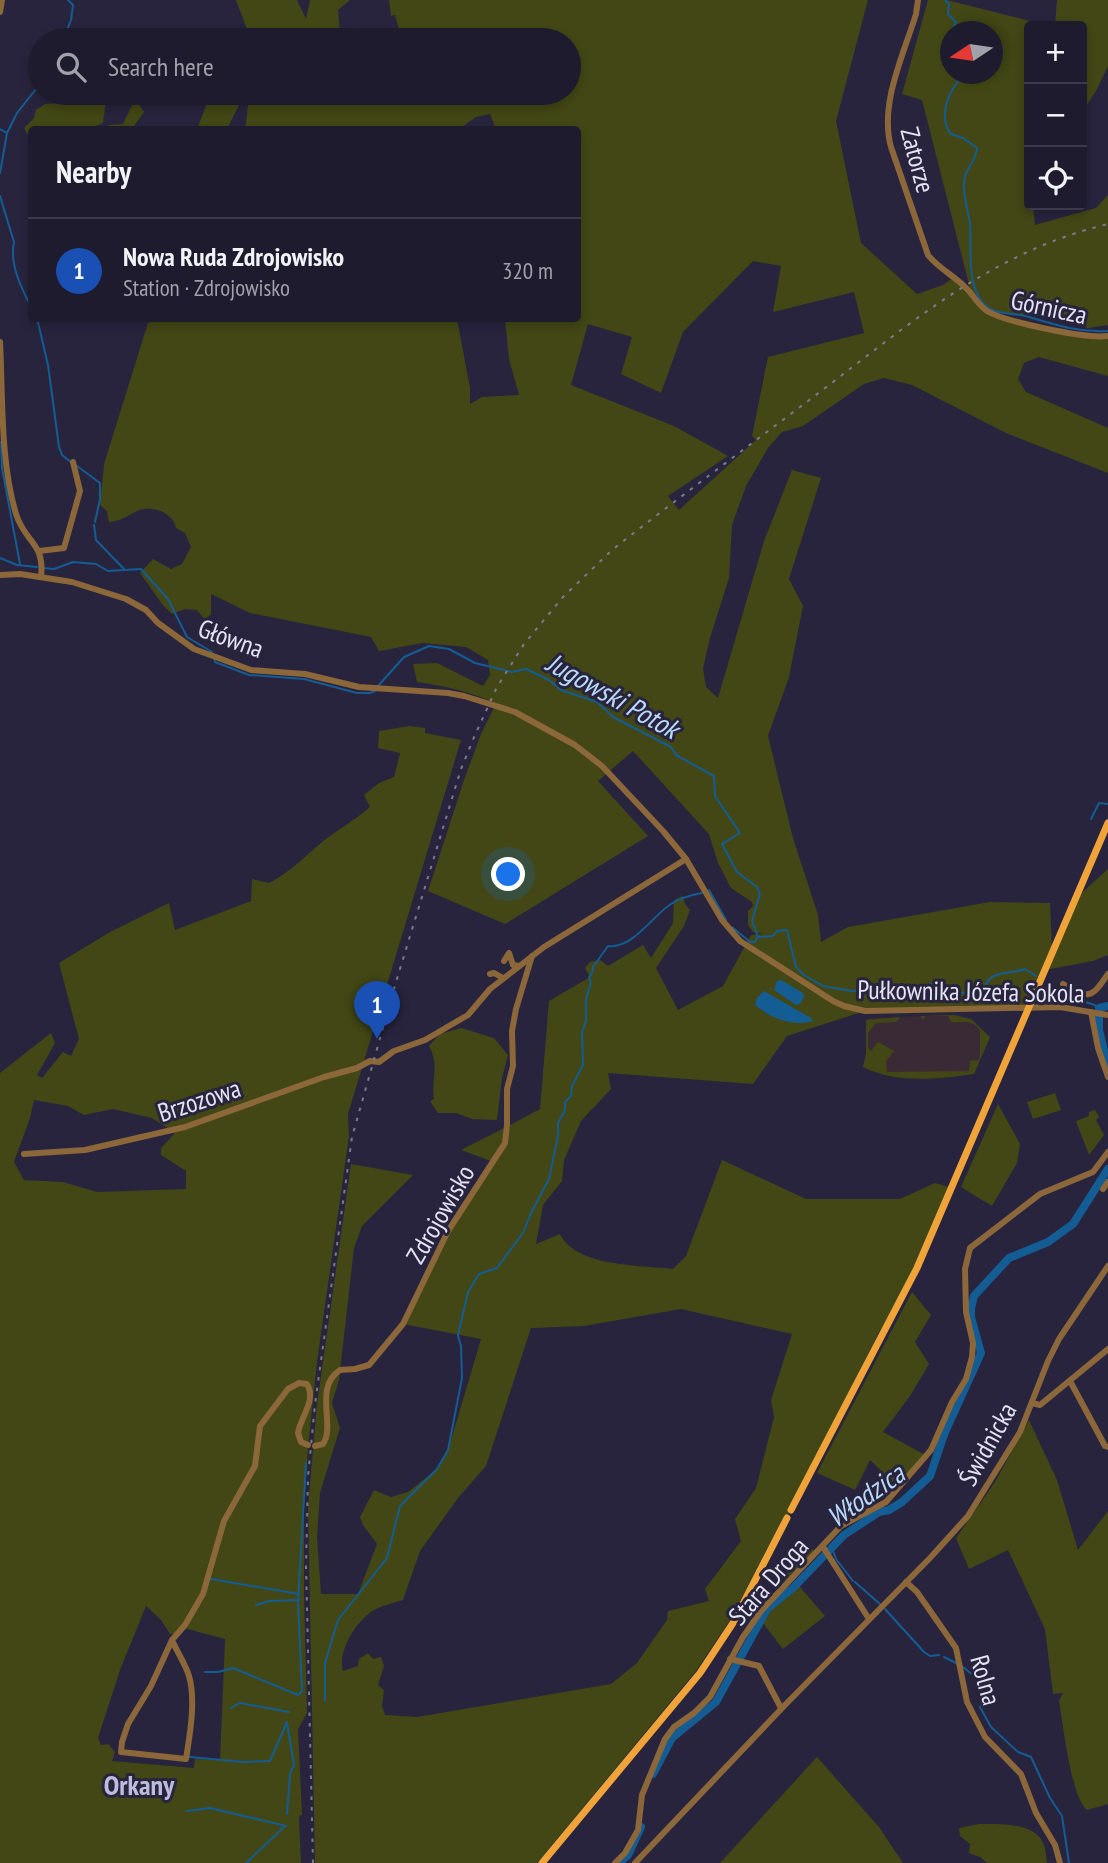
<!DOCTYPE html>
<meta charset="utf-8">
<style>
:root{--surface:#1e1b2e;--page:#2b283a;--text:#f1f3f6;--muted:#a1a1aa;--line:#3c394a;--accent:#0f766e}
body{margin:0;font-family:"PT Sans Narrow",sans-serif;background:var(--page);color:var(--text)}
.controls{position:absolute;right:21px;top:21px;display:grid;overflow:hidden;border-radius:7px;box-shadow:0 4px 10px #0003}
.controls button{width:63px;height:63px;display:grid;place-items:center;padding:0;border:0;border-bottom:2px solid var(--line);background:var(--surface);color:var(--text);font:35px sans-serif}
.compass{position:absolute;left:940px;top:21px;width:63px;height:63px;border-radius:50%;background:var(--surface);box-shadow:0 4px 10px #0003;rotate:257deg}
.you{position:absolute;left:509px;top:875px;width:24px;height:24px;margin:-18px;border:5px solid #fff;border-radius:50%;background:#1a73e8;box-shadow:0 0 0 10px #1a73e833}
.badge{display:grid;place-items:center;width:46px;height:46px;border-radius:50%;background:var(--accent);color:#fff;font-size:23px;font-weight:700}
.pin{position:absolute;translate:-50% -58px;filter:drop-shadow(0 2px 4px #0008)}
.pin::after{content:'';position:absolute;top:37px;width:24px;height:21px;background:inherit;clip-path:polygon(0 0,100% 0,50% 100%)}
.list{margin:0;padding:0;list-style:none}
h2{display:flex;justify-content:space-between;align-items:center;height:91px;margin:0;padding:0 28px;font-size:30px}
h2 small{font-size:23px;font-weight:400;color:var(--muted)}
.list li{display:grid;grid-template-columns:46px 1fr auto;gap:21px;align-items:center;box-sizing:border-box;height:105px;padding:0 28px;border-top:2px solid var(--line)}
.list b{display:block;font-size:26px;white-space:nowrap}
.list p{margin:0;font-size:23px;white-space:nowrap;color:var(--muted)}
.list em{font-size:23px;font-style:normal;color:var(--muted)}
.icon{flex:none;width:38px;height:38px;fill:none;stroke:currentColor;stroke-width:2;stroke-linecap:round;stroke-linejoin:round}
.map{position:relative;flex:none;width:1108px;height:1863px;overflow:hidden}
.search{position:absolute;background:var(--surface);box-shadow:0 4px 10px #0003;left:28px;top:28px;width:553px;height:77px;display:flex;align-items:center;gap:18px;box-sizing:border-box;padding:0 24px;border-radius:38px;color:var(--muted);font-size:26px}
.panel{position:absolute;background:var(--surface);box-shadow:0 4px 10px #0003;left:28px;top:126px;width:553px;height:196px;border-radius:7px}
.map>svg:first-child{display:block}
</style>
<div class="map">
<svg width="1108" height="1863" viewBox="0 0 1108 1863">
<rect width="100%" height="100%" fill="#28243e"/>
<!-- commercial -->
<polygon fill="#3a2a35" points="954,1015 971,1019 990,1037 974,1074 929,1080 876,1073 863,1067 866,1054 866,1020 872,1018"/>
<!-- green -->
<g fill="#424715" fill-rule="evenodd">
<path d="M236,0h61l9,19 4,-19h40l-12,10 2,23c14,-11 30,-3 43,7h-132z"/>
<path d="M389,0h479l-32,121 25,122 56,51 26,-9 11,-8 18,19 -50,-196 -20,-6 26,-94h19l103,26h-21v179h4l2,20 61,-17 12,-13v130l-20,3 -61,-17 -2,4 -33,-3 95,25v2l21,-1v38l-69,-19 -15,6 -6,16 8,13 82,36v45l-102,-40 -94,-48 -28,-7 -20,6 -61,42 -21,6 -14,16 -22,38 -14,39 -3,53 -19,60 -7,30 3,19 12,11 46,-157 28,-71 29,8 -32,101 14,27 -14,71 -21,59 25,102 25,77 3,27 27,-15 142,-25 60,1 2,47 23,-51 33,-30v86l-15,6 -48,9 -16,38 -164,3 -78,25 -34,48 -145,-11 3,16 -30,32 -17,39 -2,21 -19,24 -7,39 24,-10c16,33 79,31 113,35l13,-13 36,-96 84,39h94l35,-16 17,5 -35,80 -39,66 -87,176 -4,8h-4l-53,102 -34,51 -159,192h-222l-7,-356 9,-103 34,-240 62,11 -51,51 -8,22 -15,132 -7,23 8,25 -20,65 -3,44 4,57h37l19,-50 -14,-19 -3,-8 14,-27 17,7 17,-5 29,-23 11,-19 33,-111 -78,-15 34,-72 69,-106 4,-21 30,-16 9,-108 41,-24 -5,-9 5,-6 10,-2 8,6 35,-21 8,13 22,-35 1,-23 9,-4 2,8 5,6 -6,16 -28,42 22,42 45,-24 28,-51 12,-1 -10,-2 -5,-7v-14l5,-5 -1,-4 -21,-14 -13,-25 -9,-29 -76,-83 -35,30 50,55 -143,88 -77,-33 36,-111 17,-46 14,-28 8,1c-28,-14 -55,-21 -86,-25l-4,-18 24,-1 46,23 7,-11 -2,-15 -22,-13 -43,-4 -44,8 -8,-14 -121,-24 -39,-19v20l-6,6 -8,-10 -12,-1 -13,5 -10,-10 -22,-31 13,-14 18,10 11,-5 9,-17 -6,-14 -9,-5c-3,-16 -25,-23 -39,-17 -10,5 -16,10 -28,11l-2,-11 -7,-6 4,-41 44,-141 9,-4h300l13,69v16l12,-7 37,-2 -10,-36 -4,-40 73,-1v-188l-82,-1 -6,-15 -14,3 -17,12h-217l4,-5 2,-19 21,-9 3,1 -4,-4h301v-53h-167l-7,-25 -4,1zM950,32h42v42h-42zM753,261l28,5 -8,46 81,-20 10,41 -96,24 -16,79 4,4 -77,70 -11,-14 60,-40 -54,-30 -103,-41 17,-61 44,13 -11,37 40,19 22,-61zM681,1309l111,25 -21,66 3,17 -18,71 -21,31 6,22 -36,48 4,12 -41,10 -1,9 -30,43 -26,21 -194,33 -32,-2 -3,-9 2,-16 -6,-5 6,-19 -3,-9 -8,2 -5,-6 -9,6 -1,7 -15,5c-6,-20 14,-52 33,-62 8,-4 18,-6 27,-9l17,-49 38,-53 28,-32 45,-138 53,-2z"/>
<polygon points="1057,0 1108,0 1108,66 1096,91 1082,112 1082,26 1055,26"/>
<polygon points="65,93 121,93 106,101 103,123 94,127 97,129 32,130 31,139 30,139 24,128 34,118 36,110 45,104 64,103"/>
<polygon points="211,93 245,93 227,129 197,129"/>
<polygon points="135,99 144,112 132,129 105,129 109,125 123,124"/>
<path d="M409,726l16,2v5l36,7 -113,374 1,22 -32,226 -9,86 -4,59v87l3,119 -9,16 4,85 -3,3 2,46h-301v-790l51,-40 4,10 -18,32 5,3 21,-26 8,4 8,-17 -20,-76 51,-31 59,-29 6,27 76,-29 1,-22 17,4c20,-10 35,-26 52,-40 16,-13 33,-22 49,-36l-6,-12 15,-12 15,-6 6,-24 -22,-5 1,-17zM34,1100l34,6 16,9 29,-6 39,9 23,15 -14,15v7l25,16v18l-89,3 -34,-10 -39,-2 -10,-18 16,-44zM146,1606l15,14 9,14h4l6,-7 45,12 -5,121 -25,-1 -1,9 -82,-7 3,-9 -7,-8 -7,1 -3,-7 22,-68z"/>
<path d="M954,1015l17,4 19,18 -16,37c-37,5 -77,10 -111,-7l3,-13v-34l34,-3 -4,5 -20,1 -8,10v15l3,3 7,-9 16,9 -8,10 1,11 82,-1 1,-10 9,-1 1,-2v-27c-6,-12 -17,-8 -29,-9l-3,-6h-23l-1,4 -4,-4z"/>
<path d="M461,1028l33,10 14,17 -6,23 -5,42 -25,-1 -16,-6h-18l-8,-12 4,-2c-3,-21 6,-33 -5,-53l11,-12z"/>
<polygon points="1055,1093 1061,1110 1033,1119 1027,1102"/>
<polygon points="998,1104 1020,1144 1017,1163 992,1206 961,1187"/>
<polygon points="1095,1110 1099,1117 1096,1120 1104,1135 1089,1155 1076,1121 1089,1116 1089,1112"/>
<polygon points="506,1127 504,1138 491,1161 461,1150"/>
<polygon points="912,1292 931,1315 915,1342 929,1364 910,1396 883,1432 927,1456 899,1488 870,1460 855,1490 817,1473"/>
<path d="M1029,1420l28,60 21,70 30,-39v293l-21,6c-16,-12 -24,-87 -28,-109l4,-8 -10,1 -8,-65 -37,-79 -39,19 -13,-31 39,-56z"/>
<polygon points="803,1540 815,1552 786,1581 774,1570"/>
<polygon points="799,1586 825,1616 783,1649 762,1622 762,1616 793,1588"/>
<polygon points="817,1757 879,1827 903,1863 720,1863"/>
<path d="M979,1824c18,0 53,-2 63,17 4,6 4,15 5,22h-60l-7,-6 -11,-4 1,-9 -10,-8 -1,-8z"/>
</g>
<!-- water -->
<g fill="#135d94">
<polygon points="781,980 803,993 804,997 800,1004 796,1005 774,990 777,981"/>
<path d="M764,991l47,27 2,3c-21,6 -42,-3 -58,-16l2,-7z"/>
</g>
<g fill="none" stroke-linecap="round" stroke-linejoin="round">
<!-- stream -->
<g stroke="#135d94" stroke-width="2">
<polyline points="945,0 949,4 948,14 956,22 951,32"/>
<polyline points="950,33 948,36 950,47"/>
<polyline points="63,40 71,20 73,5 68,0"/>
<path d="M963,74v4c-15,9 -25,41 -12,56l12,4 14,10c0,13 -13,21 -13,34 -1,14 4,28 6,42 2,26 -5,64 17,83 11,8 29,6 42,10 27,8 51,16 79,14"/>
<polyline points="0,129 7,133 0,173"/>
<polyline points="7,133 17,113 40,84"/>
<path d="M0,196l14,46c-5,23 8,47 18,67"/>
<polyline points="37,318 48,365 59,447 62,455 72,463"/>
<polyline points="1,442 2,468 20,564"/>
<polyline points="77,466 100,483 100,499 95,522"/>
<polyline points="94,525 96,540 124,569"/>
<polyline points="0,558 17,565 37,567"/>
<polyline points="43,568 54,569 73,562 96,564 108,571 141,569 168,599 187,637 212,652"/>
<polyline points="214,657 215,662 249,675 304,679 357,693 370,693 375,691"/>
<polyline points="378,686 404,657 429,646 449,649 475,663 512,672 526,669 549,680 561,690 597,702 613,717 671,747 676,755 714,776 715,796 740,833 722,844 737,872 757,887 760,894 752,921 758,937"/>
<polyline points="1091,819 1099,803 1108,804"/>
<polyline points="709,890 726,920"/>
<polyline points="732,927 750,942 755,942 757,938"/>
<path d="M759,937l14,-1 4,-5 10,-1 9,37 8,8 19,11 29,5 21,-2 11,-5 30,4 18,-4 25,9 24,-1c12,-24 20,-16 44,-23l11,7"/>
<path d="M1043,988c14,23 39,6 56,20"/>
<path d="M458,1335l10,-43 11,-18 18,-6 26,-35 8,-20 18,-34 9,-43v-13l7,-13v-8l6,-6 1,-10 11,-21 -1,-32 4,-13v-21l5,-16 -2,-6 3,-4 1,-6 15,-21c25,3 44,-30 63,-42 9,-6 20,-9 31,-11"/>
<polyline points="832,1548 836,1559 853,1581"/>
<polyline points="211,1579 299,1594"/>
<polyline points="855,1582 881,1605"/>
<polyline points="256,1605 270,1601 299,1600"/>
<polyline points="885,1609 924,1652 930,1656 939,1655"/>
<polyline points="944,1657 958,1664"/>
<polyline points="963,1667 979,1680 986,1690 980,1707 991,1727 1018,1752 1031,1757 1050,1798 1062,1816 1069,1863"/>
<polyline points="205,1672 218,1672 233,1668 298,1695 302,1691 298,1602 306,1463"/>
<polyline points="325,1700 325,1663 338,1620 387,1558 400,1506 437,1469 448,1450 462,1378 461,1346 458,1336"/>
<polyline points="231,1708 240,1703 289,1712"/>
<polyline points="287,1723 294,1765 290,1773 287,1814"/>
<polyline points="190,1757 243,1762 270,1761 287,1722"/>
<polyline points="187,1811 210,1808 286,1826"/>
<polyline points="246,1863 285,1826"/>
</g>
<!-- river -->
<g stroke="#135d94" stroke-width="8">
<polyline points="1108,1006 1099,1008 1099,1030 1108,1067"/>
<polyline points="653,1774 672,1738 716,1702 767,1609 793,1588 844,1535 879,1512 889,1510 902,1502 930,1476 945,1432 981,1353 971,1317 971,1308 974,1296 1009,1258 1048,1242 1073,1224 1108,1169"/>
<polyline points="619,1863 628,1855 641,1827"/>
</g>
<!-- minor -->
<g stroke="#8b6739" stroke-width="6">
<path d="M918,0l-2,14c-12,40 -37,90 -25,133l37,108c10,13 25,20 37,32 8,7 12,17 22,24 18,11 99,28 121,25"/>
<polyline points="0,12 2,0"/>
<path d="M0,342c3,56 0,118 16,172 9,29 29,28 25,63"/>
<polyline points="39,551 64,548 80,491 73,462"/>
<polyline points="0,575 20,574 72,582 126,599 146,610 158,623 194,649 251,670 305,674 359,687 448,693 464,696 515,712 575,745 602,766 663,831 686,859 722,920 740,941 833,1001 844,1006 865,1011 1060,1007 1108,1015"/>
<polyline points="504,961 509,953 513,965 519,966"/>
<polyline points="490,974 494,973 503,978"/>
<path d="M1063,984c26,15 28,15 45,-10"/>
<polyline points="1091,1012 1098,1048 1108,1077"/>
<polyline points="24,1154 85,1150 185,1127 324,1077 357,1068 370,1061 379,1062 394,1051 425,1040 468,1015 490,989 544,947 686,859"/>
<polyline points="1103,1189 1108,1182"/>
<polyline points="1070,1381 1105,1446 1108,1447"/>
<polyline points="1032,1403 1040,1405 1108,1349"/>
<path d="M315,1446l8,-2c13,-19 -10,-56 17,-74l15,-1 14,-4 34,-41 45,-93 57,-88 2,-18v-36l6,-23 -1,-35 4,-22 16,-53"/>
<polyline points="823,1547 869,1619"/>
<polyline points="906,1582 917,1592 956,1648 967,1702 985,1737 1021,1774 1036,1813 1055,1845 1060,1863"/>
<path d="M172,1640c5,12 13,23 17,36 7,24 1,58 -3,83l-65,-7 1,-10 6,-18 23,-38 21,-46 13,-15 18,-31 21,-73 31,-55 5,-40 28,-37 11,-6 8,1c10,16 -7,34 -9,49l3,9 7,3"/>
<polyline points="730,1659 759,1666 781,1708"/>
<polyline points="615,1863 625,1853 638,1830 642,1795 665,1739 674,1727 694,1713 710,1697 743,1637 761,1611 841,1526 886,1502 931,1450 952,1402 966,1379 972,1357 973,1343 966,1312 965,1269 970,1248 1040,1194 1093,1172 1108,1152"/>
<polyline points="635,1863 785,1705 930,1558 968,1516 1020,1432 1048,1361 1059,1339 1108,1266"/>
</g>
<!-- major -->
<g stroke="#efa338" stroke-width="7">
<polyline points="791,1510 917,1268 1108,823"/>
<polyline points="542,1863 700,1673 733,1623 787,1518"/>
</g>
<!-- rail -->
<path stroke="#7d7a90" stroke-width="2" stroke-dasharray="3.5 7" stroke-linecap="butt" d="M313,1863l-7,-297 2,-89 7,-73 37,-267 44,-155 65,-213 14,-34 22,-48 27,-43 39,-47 49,-47c70,-55 142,-108 213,-162 91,-69 168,-136 283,-164"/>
</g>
<g text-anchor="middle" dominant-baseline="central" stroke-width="6" stroke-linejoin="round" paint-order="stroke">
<!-- street labels -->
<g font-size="26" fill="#e4e3f4" stroke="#28243e">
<text transform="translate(918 160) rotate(75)">Zatorze</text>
<text transform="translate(1049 307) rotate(12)">Górnicza</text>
<text transform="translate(231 638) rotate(20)">Główna</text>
<text transform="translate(971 991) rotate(1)">Pułkownika Józefa Sokola</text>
<text transform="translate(199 1100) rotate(-18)">Brzozowa</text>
<text transform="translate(440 1214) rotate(-60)">Zdrojowisko</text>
<text transform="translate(987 1444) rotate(-61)">Świdnicka</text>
<text transform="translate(768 1581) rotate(-49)">Stara Droga</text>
<text transform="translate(986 1680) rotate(74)">Rolna</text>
</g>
<!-- water labels -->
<g font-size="28" font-style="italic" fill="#b8d9f9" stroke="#28243e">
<text transform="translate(613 695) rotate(29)">Jugowski Potok</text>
<text transform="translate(865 1495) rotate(-35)">Włodzica</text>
</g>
<!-- neighbourhood labels -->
<g font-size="28" font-weight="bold" fill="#bebcdc" stroke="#28243e">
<text x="139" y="1784">Orkany</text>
</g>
</g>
</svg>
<div class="controls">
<button>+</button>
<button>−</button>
<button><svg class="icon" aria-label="locate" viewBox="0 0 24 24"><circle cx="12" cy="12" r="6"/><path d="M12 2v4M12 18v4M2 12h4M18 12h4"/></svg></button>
</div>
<svg class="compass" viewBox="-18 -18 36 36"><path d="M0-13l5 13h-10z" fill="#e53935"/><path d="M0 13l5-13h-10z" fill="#a1a1aa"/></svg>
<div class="you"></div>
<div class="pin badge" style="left:377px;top:1039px;background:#1a4fb4">1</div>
<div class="search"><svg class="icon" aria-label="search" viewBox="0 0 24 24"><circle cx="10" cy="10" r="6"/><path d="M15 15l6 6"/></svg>Search here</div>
<section class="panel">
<h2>Nearby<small></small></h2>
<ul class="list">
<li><span class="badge" style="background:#1a4fb4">1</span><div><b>Nowa Ruda Zdrojowisko</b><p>Station · Zdrojowisko</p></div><em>320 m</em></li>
</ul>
</section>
</div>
